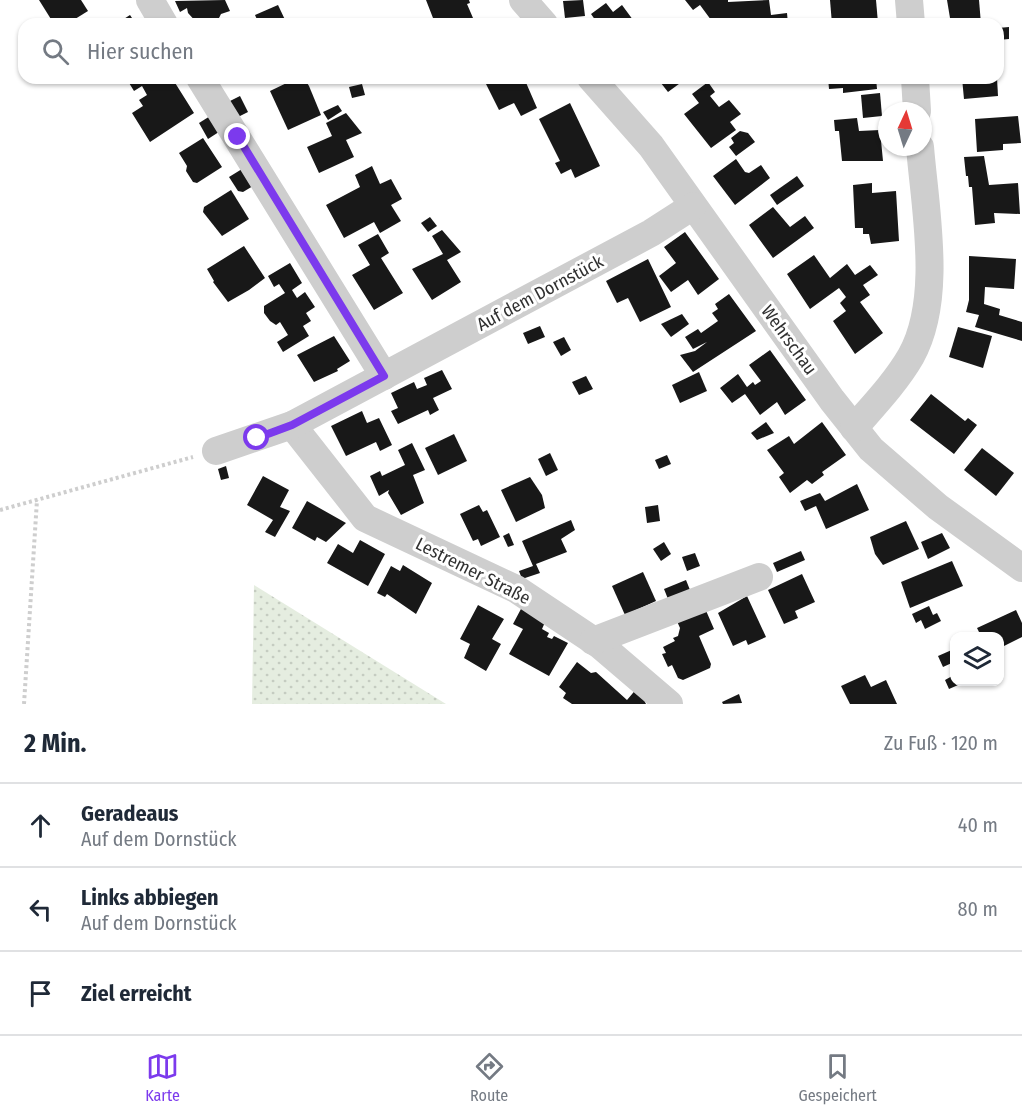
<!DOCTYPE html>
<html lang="de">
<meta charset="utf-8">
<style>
:root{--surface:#fff;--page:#f6f6f7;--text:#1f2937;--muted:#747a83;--line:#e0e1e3;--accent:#7c3aed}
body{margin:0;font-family:"Fira Sans Condensed",sans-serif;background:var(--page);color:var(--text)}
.controls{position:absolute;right:18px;bottom:18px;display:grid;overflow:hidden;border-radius:12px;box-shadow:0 2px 4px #0004}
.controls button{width:54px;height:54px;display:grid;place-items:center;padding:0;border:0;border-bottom:2px solid var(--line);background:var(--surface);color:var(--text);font:30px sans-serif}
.compass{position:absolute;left:878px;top:102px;width:54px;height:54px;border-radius:50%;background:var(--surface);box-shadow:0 2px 4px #0004;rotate:4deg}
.stop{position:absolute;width:18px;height:18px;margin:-14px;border:4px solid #7c3aed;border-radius:50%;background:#fff}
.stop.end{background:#7c3aed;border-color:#fff;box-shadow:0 2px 6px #0008}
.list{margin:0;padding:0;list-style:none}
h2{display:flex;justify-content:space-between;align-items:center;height:78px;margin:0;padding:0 24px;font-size:26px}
h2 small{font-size:20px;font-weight:400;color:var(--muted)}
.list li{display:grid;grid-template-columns:39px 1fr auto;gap:18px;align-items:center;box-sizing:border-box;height:84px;padding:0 24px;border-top:2px solid var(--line)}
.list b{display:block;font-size:22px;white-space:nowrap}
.list p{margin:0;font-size:20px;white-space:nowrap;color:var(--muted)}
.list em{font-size:20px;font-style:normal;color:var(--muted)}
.icon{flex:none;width:33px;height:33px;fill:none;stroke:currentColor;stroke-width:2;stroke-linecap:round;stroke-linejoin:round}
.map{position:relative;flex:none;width:1022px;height:704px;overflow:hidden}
.search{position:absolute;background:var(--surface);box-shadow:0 2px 4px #0004;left:18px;right:18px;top:18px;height:66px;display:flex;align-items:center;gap:15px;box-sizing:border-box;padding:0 21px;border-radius:18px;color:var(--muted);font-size:22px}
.sheet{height:330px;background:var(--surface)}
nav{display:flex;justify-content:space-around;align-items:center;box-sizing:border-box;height:84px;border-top:2px solid var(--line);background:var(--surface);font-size:16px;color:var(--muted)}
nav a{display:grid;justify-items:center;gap:3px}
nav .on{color:var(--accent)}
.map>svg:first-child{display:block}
</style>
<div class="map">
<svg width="1022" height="704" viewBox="0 0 1022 704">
<defs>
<pattern id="grass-dots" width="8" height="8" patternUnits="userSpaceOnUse" patternTransform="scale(1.5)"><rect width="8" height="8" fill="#e5ede0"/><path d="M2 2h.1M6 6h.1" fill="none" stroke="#c5ccc1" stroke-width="1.8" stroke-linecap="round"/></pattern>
</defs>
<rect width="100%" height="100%" fill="#fff"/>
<!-- grass -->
<polygon fill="url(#grass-dots)" points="254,585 446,704 252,704"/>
<!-- building -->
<g fill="#181818">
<polygon points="39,0 81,0 88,11 67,24 54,24"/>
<polygon points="225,0 230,11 221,14 218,20 212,23 206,21 198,24 188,13 187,8 180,12 175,1"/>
<polygon points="426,0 469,0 470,3 467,4 473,18 459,24 419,24 433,18"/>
<polygon points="583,0 585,16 565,18 563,1"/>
<polygon points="685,0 728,0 728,2 769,0 771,15 787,13 788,24 714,24 700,5 693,10"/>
<polygon points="830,0 876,0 878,23 832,24"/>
<polygon points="947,0 979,0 981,24 951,24"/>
<polygon points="606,3 613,12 622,5 636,24 598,24 591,14"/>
<polygon points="278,5 287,24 259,24 255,15"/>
<polygon points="130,15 136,24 116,24"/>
<polygon points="1009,27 1009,39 998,40 998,28"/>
<polygon points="126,78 172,78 194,113 150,142 132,113 143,106 139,100 147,95 142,86 134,91"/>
<polygon points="297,78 304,78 309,86 321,115 288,130 270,91"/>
<polygon points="483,78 524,78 537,108 521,116 514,103 499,110"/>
<polygon points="657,78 687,78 668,92"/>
<polygon points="828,78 876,78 877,89 843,93 843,88 829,89"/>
<polygon points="962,78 997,78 998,96 964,99"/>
<polygon points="708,82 715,92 710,96 719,107 729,100 741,114 730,122 736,130 711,148 684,114 699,103 692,94"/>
<polygon points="362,84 365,95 352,98 349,87"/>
<polygon points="880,93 882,116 863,118 861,95"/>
<polygon points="240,96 248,112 234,119 226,103"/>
<polygon points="570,103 600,166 575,178 571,169 561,174 555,163 560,161 539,119"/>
<polygon points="338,105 342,111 328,120 323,112"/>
<polygon points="215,113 225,128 208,139 199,123"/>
<polygon points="346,113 362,133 346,140 354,157 319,173 307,147 332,136 326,123"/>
<polygon points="1018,116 1021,143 1003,144 1003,150 977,152 975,119"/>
<polygon points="857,118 859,131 880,130 883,161 842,161 839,131 835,131 834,120"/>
<polygon points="740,131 748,133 755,142 736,156 729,147 734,143 731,138"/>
<polygon points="203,138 222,167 197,183 193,182 186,171 187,166 179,153"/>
<polygon points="984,156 989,185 1018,183 1020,214 994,213 995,223 975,225 972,187 969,187 968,176 966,176 964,157"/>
<polygon points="736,159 745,172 749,173 761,165 770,178 735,205 713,176"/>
<polygon points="372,166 380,184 391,179 402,199 391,205 401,221 380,233 374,222 344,238 326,205 360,187 355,175"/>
<polygon points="242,169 253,186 243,192 238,191 229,177"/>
<polygon points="797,176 804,186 777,205 770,195"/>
<polygon points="872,183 872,193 896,191 899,241 871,244 869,234 863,234 863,228 855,228 853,185"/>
<polygon points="231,190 249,219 222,236 203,212 204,207"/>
<polygon points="773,207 790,227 805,216 814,228 773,258 749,225"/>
<polygon points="430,217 437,226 428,232 421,223"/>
<polygon points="442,230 461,252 447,260 461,282 432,300 412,269 443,254 432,236"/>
<polygon points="685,232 719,279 698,295 688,280 671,292 659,276 676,263 664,247"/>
<polygon points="378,234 389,253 381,258 403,293 374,310 352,275 370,265 358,245"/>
<polygon points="244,246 265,278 249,290 228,302 213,282 214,281 207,269"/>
<polygon points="814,255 830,278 847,264 855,275 870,265 878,275 863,285 870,295 860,302 883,333 855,354 833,321 846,311 840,303 846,297 839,288 810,309 787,274"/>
<polygon points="969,256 1016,259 1014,289 985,287 984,304 1000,309 999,315 1022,322 1022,341 975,327 979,315 966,312 969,300"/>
<polygon points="648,259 671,307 640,322 628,298 617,303 606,281"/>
<polygon points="290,263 302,283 292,290 297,298 305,292 315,307 306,313 311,321 303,326 309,336 283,352 277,342 288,335 280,322 276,325 270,321 264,313 264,306 285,293 279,284 274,287 268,276"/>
<polygon points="729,294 756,331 693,372 680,355 695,351 707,342 693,349 685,337 698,329 701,333 718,321 712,313 718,309 715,304"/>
<polygon points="682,314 689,324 671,337 661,324"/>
<polygon points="540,326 545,337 528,344 523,333"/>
<polygon points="958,327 992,336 983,368 949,357"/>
<polygon points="334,336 350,361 337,369 338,371 314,382 297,355"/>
<polygon points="564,337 571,350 561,356 553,342"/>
<polygon points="770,350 806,400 785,415 777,402 760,415 745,394 732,403 720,388 738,374 747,387 753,382 755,385 761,381 749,365"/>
<polygon points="442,370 452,389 433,398 439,410 430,415 428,410 398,424 391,411 398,408 391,393 414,382 417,389 427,385 424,378"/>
<polygon points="699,372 707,391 680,403 672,385"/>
<polygon points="586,376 593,389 579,395 572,382"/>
<polygon points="931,394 965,421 968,418 977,425 954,454 910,420"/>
<polygon points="362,411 367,423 379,418 392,445 380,451 376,442 346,456 331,426"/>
<polygon points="766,422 774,433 757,440 751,433"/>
<polygon points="822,422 846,455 822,472 824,475 812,484 807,480 790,493 779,477 784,473 767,450 789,436 794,444"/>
<polygon points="454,434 467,461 438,475 425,448"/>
<polygon points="412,443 425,470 413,475 424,503 401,515 388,493 389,490 379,496 370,476 380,471 382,476 405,465 398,450"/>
<polygon points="982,448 1014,473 996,496 964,470"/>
<polygon points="550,453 558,470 546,476 538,459"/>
<polygon points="667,455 671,464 659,469 655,460"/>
<polygon points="226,466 229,478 221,480 218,469"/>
<polygon points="263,476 289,490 280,507 290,511 275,537 265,532 273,520 247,505"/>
<polygon points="530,477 542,495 545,508 516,522 501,490"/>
<polygon points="857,484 869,510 826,529 816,506 805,511 800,501 820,493 825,501"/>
<polygon points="307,501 346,523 326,542 317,537 315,541 292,528"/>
<polygon points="479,505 483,512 487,510 500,537 481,546 478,539 473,541 460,514"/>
<polygon points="658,505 660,521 647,523 645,507"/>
<polygon points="571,520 575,530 561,539 567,552 536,564 540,573 522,579 519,571 533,566 522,541"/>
<polygon points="906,521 919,549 883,565 875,554 870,537"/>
<polygon points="509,533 514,545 508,547 503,536"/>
<polygon points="942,533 950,548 928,559 921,542"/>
<polygon points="360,540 385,554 368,586 327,563 338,544 353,553"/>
<polygon points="664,542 671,554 661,561 653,549"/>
<polygon points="801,551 805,560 777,572 773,563"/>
<polygon points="695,553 700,566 687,571 682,557"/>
<polygon points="952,561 963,586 910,608 901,582"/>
<polygon points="403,565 432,583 416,614 387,594 385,597 377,593 391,566 400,571"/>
<polygon points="643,572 656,601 625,615 612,586"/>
<polygon points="802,574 815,602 795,611 798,618 784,624 768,590"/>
<polygon points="686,580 694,600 672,609 664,589"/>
<polygon points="747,596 766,637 748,645 746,640 733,646 718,613"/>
<polygon points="478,605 504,619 492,639 501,644 486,671 464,658 470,644 460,639"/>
<polygon points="704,606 714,629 699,636 711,664 710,668 683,680 678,678 672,665 668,667 662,654 666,653 663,647 675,641 673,638 678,636 680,628 676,619"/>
<polygon points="929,606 933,615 937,613 941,621 925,629 921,620 916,623 912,614"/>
<polygon points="522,607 546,620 542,629 549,633 547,637 552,639 554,636 568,643 549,676 509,654 523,629 513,624"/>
<polygon points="1016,610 1022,623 1022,637 1000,648 999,636 981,636 977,628"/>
<polygon points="954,649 954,662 943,667 938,656"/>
<polygon points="577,662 591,673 596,672 627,700 638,687 646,704 572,704 563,698 566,693 559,687"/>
<polygon points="865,675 871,687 886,680 897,704 850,704 841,686"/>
<polygon points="954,675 954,682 965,682 949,689 945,680"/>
<polygon points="739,694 742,703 723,704 722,702"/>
</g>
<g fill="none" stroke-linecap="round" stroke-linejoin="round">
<!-- path -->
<g stroke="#cecece" stroke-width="4" stroke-dasharray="3 3" stroke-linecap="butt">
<polyline points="0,510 193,457"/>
<polyline points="24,704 37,500"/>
</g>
<!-- minor -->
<g stroke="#cecece" stroke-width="28">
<polyline points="150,0 164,24"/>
<polyline points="523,0 544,24"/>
<polyline points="909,0 911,24"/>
<polyline points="200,78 384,376"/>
<polyline points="591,78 651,146 832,400 871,449 938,507 1022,568"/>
<polyline points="915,78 917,111"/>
<polyline points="292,425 365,518 516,589 600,645 669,704"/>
<path d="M854,428c20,-23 42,-46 57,-72 32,-57 14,-147 9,-209"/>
<polyline points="216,451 292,425 651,233 693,206"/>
<polyline points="593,641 759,577"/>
</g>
</g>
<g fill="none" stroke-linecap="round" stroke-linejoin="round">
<!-- route -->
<polyline stroke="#7c3aed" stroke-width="8" points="238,137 384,376 292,425 257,438"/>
</g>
<g text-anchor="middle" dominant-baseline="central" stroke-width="6" stroke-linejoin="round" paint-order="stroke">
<!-- street labels -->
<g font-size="18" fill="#313131" stroke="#fff">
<text transform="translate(540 293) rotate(-28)">Auf dem Dornstück</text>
<text transform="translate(789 340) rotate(54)">Wehrschau</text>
<text transform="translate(473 571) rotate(27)">Lestremer Straße</text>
</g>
</g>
</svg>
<div class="controls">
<button><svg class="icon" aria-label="layers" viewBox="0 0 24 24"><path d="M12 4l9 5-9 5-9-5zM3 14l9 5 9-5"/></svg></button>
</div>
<svg class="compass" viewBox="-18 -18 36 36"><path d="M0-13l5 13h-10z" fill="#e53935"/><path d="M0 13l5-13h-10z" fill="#747a83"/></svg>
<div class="stop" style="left:257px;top:438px"></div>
<div class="stop end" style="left:238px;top:137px"></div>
<div class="search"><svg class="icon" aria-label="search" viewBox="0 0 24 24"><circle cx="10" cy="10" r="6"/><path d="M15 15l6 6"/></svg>Hier suchen</div>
</div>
<section class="sheet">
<h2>2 Min.<small>Zu Fuß · 120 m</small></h2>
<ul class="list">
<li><svg class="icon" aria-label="ahead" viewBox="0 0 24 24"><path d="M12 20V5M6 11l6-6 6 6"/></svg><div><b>Geradeaus</b><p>Auf dem Dornstück</p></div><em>40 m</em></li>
<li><svg class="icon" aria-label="left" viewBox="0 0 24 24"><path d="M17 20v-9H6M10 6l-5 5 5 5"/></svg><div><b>Links abbiegen</b><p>Auf dem Dornstück</p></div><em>80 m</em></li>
<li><svg class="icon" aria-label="arrive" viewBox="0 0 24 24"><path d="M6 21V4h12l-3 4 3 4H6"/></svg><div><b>Ziel erreicht</b></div></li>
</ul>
</section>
<nav>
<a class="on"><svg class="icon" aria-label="map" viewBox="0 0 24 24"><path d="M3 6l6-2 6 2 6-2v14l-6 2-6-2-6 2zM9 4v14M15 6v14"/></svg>Karte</a>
<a><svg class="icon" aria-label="directions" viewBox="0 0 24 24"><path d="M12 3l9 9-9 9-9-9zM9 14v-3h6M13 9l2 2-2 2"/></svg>Route</a>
<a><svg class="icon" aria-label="saved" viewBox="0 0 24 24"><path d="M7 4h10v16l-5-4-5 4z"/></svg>Gespeichert</a>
</nav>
